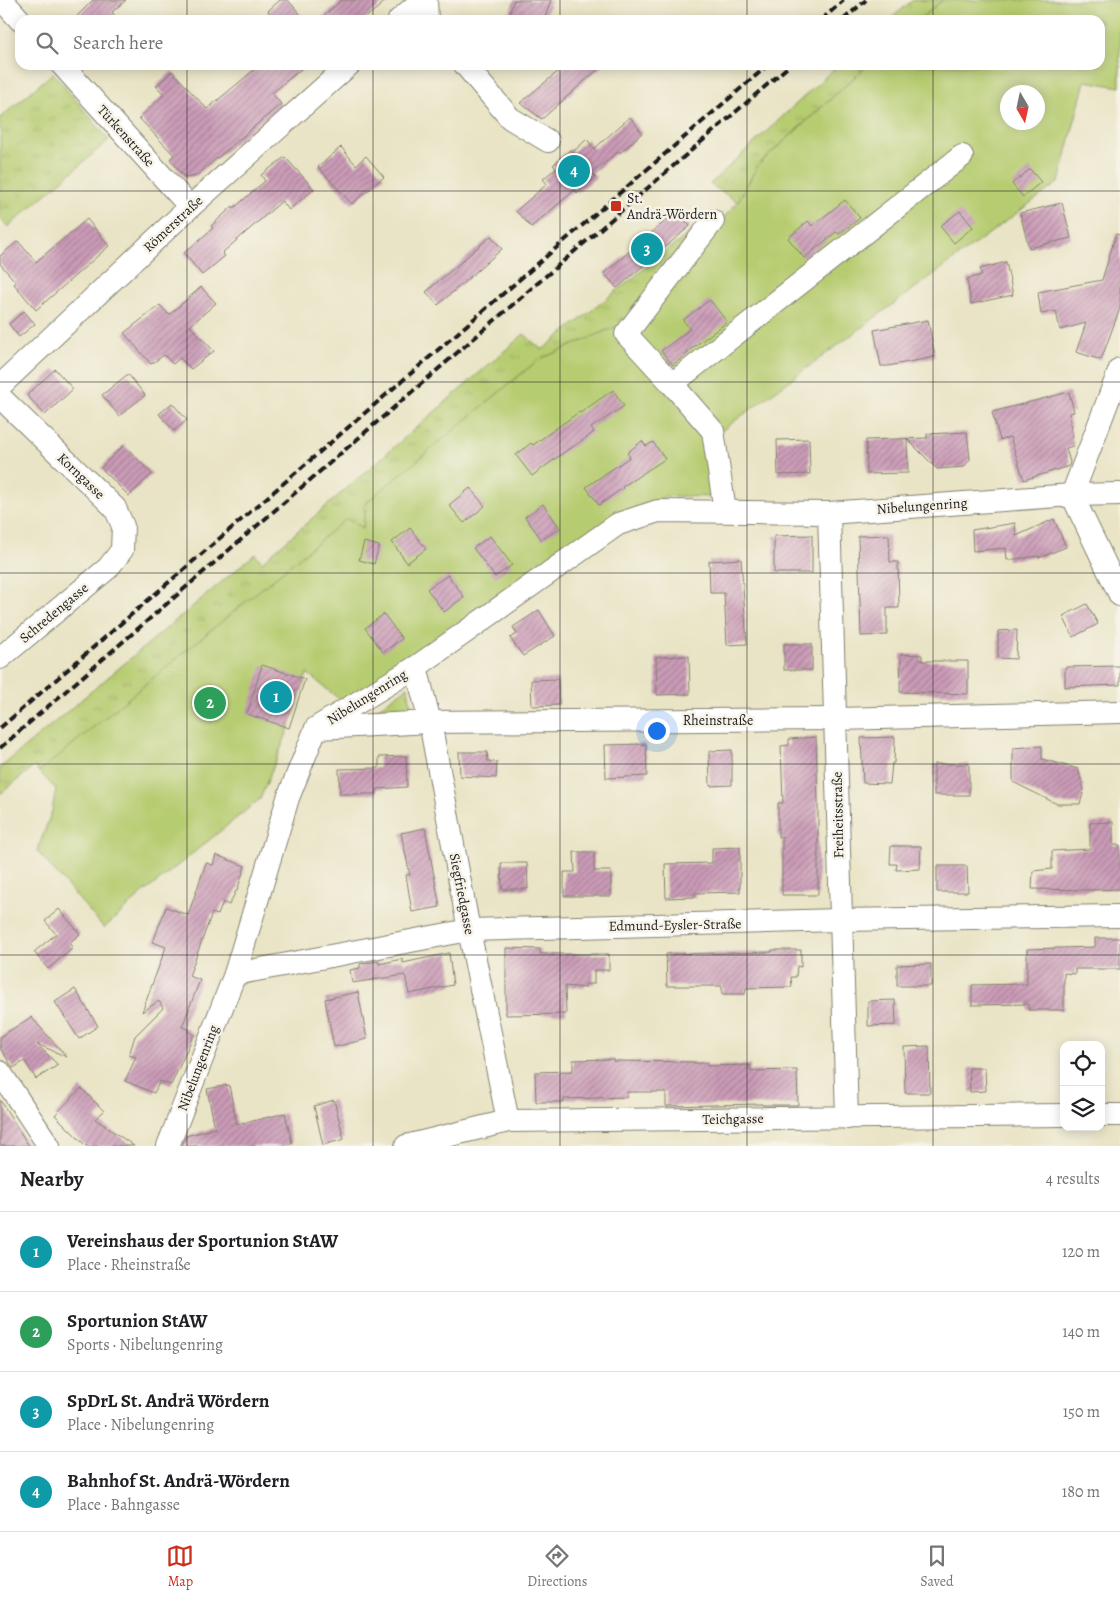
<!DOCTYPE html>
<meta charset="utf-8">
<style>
:root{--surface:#fff;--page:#f2f2f2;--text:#202124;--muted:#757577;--line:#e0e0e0;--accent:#c8321e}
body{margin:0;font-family:Alegreya,serif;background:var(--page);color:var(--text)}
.controls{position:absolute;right:15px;bottom:15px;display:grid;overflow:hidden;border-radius:10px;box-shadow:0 2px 12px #0003}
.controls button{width:45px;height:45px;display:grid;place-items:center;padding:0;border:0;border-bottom:1px solid var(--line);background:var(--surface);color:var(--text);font:25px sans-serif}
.compass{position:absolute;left:1000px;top:85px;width:45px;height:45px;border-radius:50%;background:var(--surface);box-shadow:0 2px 12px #0003;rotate:171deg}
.you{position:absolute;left:656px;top:730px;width:18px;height:18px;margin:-12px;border:4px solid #fff;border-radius:50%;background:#1a73e8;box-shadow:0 0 0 8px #1a73e833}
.badge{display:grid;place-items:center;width:32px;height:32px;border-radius:50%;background:var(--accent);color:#fff;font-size:16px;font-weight:700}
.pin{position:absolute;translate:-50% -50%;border:2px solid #fff;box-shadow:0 1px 5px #0006}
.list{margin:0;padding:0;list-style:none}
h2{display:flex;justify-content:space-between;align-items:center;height:65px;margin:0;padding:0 20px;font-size:21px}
h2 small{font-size:16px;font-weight:400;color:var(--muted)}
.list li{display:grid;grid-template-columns:32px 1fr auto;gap:15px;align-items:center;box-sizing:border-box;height:80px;padding:0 20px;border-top:1px solid var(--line)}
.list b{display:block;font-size:19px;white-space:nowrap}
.list p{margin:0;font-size:16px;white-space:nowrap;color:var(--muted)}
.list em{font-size:16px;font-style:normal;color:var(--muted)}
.icon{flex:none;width:28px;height:28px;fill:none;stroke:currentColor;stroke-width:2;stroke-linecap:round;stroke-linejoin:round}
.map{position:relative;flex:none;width:1120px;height:1146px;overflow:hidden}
.search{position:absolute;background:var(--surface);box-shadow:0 2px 12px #0003;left:15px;right:15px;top:15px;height:55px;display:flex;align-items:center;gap:12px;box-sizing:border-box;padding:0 18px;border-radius:15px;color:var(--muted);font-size:19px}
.sheet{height:385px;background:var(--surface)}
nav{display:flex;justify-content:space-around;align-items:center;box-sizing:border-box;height:70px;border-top:1px solid var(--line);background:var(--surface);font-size:14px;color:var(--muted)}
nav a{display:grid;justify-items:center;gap:2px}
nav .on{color:var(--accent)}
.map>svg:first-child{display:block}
</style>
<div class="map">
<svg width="1120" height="1146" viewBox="0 0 1120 1146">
<defs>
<pattern id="grass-tufts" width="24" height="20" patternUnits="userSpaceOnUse" patternTransform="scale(1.25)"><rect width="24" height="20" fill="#b6cc70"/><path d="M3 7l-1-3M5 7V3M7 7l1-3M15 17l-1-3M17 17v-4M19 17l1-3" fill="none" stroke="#9caf60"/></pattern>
<pattern id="building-hatch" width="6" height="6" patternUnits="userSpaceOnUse" patternTransform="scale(1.25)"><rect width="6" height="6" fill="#cb9bb7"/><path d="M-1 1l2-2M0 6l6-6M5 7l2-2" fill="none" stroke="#a47e94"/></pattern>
</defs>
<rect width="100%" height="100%" fill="#f7f3e8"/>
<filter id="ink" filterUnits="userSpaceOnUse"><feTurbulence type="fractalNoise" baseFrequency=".02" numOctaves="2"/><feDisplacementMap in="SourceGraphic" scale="10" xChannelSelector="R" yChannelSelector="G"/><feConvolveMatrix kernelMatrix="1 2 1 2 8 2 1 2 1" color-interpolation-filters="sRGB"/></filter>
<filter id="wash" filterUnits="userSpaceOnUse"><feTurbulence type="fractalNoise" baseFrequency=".0096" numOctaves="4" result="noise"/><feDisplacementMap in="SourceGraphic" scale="20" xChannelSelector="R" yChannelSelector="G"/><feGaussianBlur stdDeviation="1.12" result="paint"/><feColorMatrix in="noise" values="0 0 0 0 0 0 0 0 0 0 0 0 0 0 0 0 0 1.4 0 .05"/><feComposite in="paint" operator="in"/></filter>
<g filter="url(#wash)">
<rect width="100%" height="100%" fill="#e9e4c5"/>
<!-- grass -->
<g fill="url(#grass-tufts)" stroke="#697446">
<polygon points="913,0 943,0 919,20 889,20"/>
<polygon points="838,65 868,65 758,165 738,202 710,184"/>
<polygon points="53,73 109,140 8,227 0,219 0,118"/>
<polygon points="697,227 634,319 366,503 363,529 305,679 289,728 260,799 262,785 39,772 35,766 0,794 0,768 255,554 262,562 524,334 542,350"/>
<polygon points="408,687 412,714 369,715"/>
</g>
<!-- green -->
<path fill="#b6cc70" stroke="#697446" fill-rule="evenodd" d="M943,0h177v87l-35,-6 -26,101 -346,255 4,60 -50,-1 -44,18 -279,189 -37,-30 -18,55 -29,71 -119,96 -37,33 -67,-77 15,-40 4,-22 -17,-17 307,-253 17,9 3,-25 172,-143 96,-41 73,-84 31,-33 20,-37 110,-100h232v-45h-181zM1008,92h30v30h-30z"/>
<g id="blocks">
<!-- building -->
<g fill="url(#building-hatch)">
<polygon points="93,0 126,0 112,12 118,20 73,20"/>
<polygon points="280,0 288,0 305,20 275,20 268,11"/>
<polygon points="342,0 387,0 363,20 319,20"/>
<polygon points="514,0 551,0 544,20 507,20"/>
<polygon points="260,65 306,65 272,93 281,104 196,176 185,178 170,159 174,155 139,118 164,94 156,86 172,71 207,109"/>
<polygon points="566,65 603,65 542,119 520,103"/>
<polygon points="630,117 642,133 620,153 619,151 592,173 596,177 577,193 575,190 531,227 516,211 547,184 543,179 556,168 553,165 571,149 573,152 587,139 594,149"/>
<polygon points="341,147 356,165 366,156 384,177 352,204 318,167"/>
<polygon points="285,157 314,189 289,210 282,201 222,253 225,256 202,275 184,253 213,228 211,226 233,206 234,208 265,181 261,175"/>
<polygon points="1030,169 1041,182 1023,197 1012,184"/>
<polygon points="845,200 860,218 839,234 836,232 804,258 788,238 808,221 812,226"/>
<polygon points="1062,203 1071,238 1029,248 1020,213"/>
<polygon points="677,211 690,226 617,288 604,273"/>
<polygon points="960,211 973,227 954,243 940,226"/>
<polygon points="87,219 109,246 36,310 14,284 16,282 0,264 0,256 18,241 36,262"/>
<polygon points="1116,234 1120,235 1120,308 1101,360 1076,352 1086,323 1060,330 1056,311 1041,314 1038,292 1102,280"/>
<polygon points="491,236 502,249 438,305 426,292"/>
<polygon points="1006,262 1013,295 971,304 967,279 982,275 980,269"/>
<polygon points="201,287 216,303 190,326 214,351 191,369 180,358 173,364 164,355 151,364 124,333 160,305 169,315"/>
<polygon points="710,300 727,322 687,352 688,353 673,365 661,351 690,329 683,320"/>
<polygon points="24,311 35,324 19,337 9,324"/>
<polygon points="928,320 935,357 888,366 881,366 874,330"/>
<polygon points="55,369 73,389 45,415 27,395"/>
<polygon points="128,374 145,395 119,416 102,395"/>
<polygon points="613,390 624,406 591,428 594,432 570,449 570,448 532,476 516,455 531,443 533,445 579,412 580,413"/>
<polygon points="1069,392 1074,412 1069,413 1073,446 1066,448 1070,462 1069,466 1024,480 1010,437 1000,440 992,412"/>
<polygon points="172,403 187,420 174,431 159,414"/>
<polygon points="967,432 970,459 964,467 937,469 907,439 908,473 867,474 866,440 927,438 927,434"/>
<polygon points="809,439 810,474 778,475 777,440"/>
<polygon points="642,441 646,446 653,442 665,459 622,487 623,488 599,505 586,487 630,457 627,453"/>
<polygon points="124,445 152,474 129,496 101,468"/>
<polygon points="470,488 485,506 464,523 449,505"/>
<polygon points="543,504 560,528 542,540 525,517"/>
<polygon points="1054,519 1066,547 1039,558 1039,556 1007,560 1006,548 973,551 972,530 1015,523 1016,536"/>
<polygon points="410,528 426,549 407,563 392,542"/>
<polygon points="812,535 812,573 774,573 774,536"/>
<polygon points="889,535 890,562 898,562 899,608 887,608 887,635 861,636 858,536"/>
<polygon points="490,536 512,565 495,577 473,548"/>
<polygon points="364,542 379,546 374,564 359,560"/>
<polygon points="741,559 747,644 727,645 724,593 710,593 709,561"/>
<polygon points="448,575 464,597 444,612 427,589"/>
<polygon points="1087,604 1098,624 1073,637 1063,616"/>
<polygon points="539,610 555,636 523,656 510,638 517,634 513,627"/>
<polygon points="384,614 402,639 383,652 365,628"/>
<polygon points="1017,630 1016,659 998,658 998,631"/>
<rect x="784" y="644" width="28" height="26"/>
<polygon points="901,654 922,655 922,661 968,661 968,694 900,692"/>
<polygon points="689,656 690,694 657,695 656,657"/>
<polygon points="262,665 305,679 289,728 247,714"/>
<polygon points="1120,666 1120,685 1065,687 1065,667"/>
<polygon points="558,679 559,705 532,706 531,680"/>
<polygon points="816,737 818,803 818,895 782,895 782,837 778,837 778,803 783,803 781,746 789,745 789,739"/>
<polygon points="895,737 894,763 892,763 890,784 863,783 861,738"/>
<polygon points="646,744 647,776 606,778 605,745"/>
<polygon points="1042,746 1042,759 1078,769 1084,790 1080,804 1057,804 1013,782 1013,748"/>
<polygon points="732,750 732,785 710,786 709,751"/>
<polygon points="459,752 487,752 488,761 497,762 496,778 460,776"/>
<polygon points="406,756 407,787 377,789 377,794 340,794 339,769 379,768 379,757"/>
<rect x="934" y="764" width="35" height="31"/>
<polygon points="1113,822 1113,845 1120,845 1120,889 1090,890 1032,889 1033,871 1052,869 1052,851 1090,849 1090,823"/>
<polygon points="425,828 440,907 412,912 406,875 410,875 401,833"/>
<polygon points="891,846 921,846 920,869 896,870 897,864 890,864"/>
<polygon points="740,847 740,892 695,893 695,897 666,898 665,864 712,863 712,848"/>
<polygon points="574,852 594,852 594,871 611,871 611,896 564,896 564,872 575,872"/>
<polygon points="216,855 245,866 237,891 236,891 229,905 223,902 218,915 212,913 189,976 200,980 182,1027 189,1029 189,1032 194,1034 171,1085 160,1081 154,1093 125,1081 136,1057 129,1055 135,1036 163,1008 159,1001 142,1012 166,947 153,942 166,907 188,915 206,863 213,865"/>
<polygon points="501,863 527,863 528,889 502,889"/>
<polygon points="937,866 967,866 968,892 937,892"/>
<polygon points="59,909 80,934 69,943 73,948 48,969 34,952 56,934 45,921"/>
<polygon points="1095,938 1120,938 1120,969 1075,969 1075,974 1064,973 1064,1010 1028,1010 1028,1004 972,1005 972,985 1027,984 1027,949 1095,947"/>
<polygon points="506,948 540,949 540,954 609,954 609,970 594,970 594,984 585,984 585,988 565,986 566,1014 506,1015"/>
<polygon points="772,950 801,950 801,967 797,966 796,977 791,977 792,987 746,988 745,994 722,994 722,986 667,986 666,954 772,952"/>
<polygon points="449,953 453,985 409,994 405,975 352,983 350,970 360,968 360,964 378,961 379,964 402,959 403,963"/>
<polygon points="931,964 931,986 897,986 897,965"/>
<polygon points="75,989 98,1026 79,1039 55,1002"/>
<polygon points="358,992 367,1039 334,1047 325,999"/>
<polygon points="895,1000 896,1025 868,1026 868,1001"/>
<polygon points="31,1017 67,1057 37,1044 58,1065 36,1079 25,1061 13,1068 0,1048 0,1037"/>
<polygon points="929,1046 930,1093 905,1093 904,1047"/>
<polygon points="613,1059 613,1061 694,1062 694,1063 707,1063 707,1066 750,1065 750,1071 797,1070 798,1105 762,1105 762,1104 666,1106 666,1092 627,1092 627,1097 564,1099 564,1102 536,1102 535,1072 573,1071 573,1060"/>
<polygon points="969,1068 985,1068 986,1091 970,1092"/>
<polygon points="229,1085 237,1125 285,1113 292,1143 282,1146 182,1146 186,1136 215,1128 207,1089"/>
<polygon points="81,1088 104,1111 95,1119 134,1146 86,1146 55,1115"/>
<polygon points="0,1100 29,1146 0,1146"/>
<polygon points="334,1100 344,1139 323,1145 314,1106"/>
</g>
</g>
</g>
<g filter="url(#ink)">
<use href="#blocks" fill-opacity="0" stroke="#828070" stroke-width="1"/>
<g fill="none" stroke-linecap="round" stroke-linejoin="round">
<defs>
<g id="minor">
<polyline points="2,0 20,20"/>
<polyline points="426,0 427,20"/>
<polyline points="399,20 422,0"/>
<polyline points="62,65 190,207"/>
<polyline points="465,65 510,118 548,141"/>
<polyline points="713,221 626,334 672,384 713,431 725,511"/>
<polyline points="1120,369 1072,495 1120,595"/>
<polyline points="672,384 962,156"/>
<polyline points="0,386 190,207 349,65"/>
<polyline points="0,397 115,508 123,526 122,550 108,568 0,658"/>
<path d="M829,513c7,202 11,403 18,605"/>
<polyline points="416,667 430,722 469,930 508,1121"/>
<polyline points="319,728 430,722 837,719 1120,712"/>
<polyline points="235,974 469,930 840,920 1120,916"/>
<polyline points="0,1072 49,1146"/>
<polyline points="1101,1115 1120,1115"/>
<polyline points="168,1146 235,974 288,798 316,728 416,667 618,524 658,511 829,513 1072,495 1120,494"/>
<polyline points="406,1146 508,1121 1064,1115"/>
</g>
</defs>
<!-- minor casing -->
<use href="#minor" stroke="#828070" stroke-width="24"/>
<!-- minor -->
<use href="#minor" stroke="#fff" stroke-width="22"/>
<!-- rail -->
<g stroke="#1c1c1c" stroke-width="4" stroke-dasharray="8 4" stroke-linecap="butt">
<polyline points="821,20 844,0"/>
<polyline points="843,20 866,0"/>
<polyline points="0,728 768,65"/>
<polyline points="0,748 790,65"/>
</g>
</g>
</g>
<!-- grid -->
<path fill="none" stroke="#1c1c1c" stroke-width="1" stroke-opacity="0.55" d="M187,0v20M373,0v20M560,0v20M747,0v20M933,0v20M187,65v1081M373,65v1081M560,65v1081M747,65v1081M933,65v1081M0,191h1120M0,382h1120M0,573h1120M0,764h1120M0,955h1120"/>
<!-- markers -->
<rect fill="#c8321e" stroke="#f7f3e8" stroke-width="2" x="610" y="200" width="12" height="12" rx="2.5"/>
<g text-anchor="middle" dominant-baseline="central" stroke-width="5" stroke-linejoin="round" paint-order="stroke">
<!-- street labels -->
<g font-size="14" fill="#1c1c1c" stroke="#f7f3e8">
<text transform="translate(126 136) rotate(48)">Türkenstraße</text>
<text transform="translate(173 224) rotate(-43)">Römerstraße</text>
<text transform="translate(81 476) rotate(44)">Korngasse</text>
<text transform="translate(922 506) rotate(-4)">Nibelungenring</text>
<text transform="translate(54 613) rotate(-40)">Schredengasse</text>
<text transform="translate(367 697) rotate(-32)">Nibelungenring</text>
<text x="718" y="720">Rheinstraße</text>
<text transform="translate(838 815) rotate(-91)">Freiheitsstraße</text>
<text transform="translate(462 894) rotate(79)">Siegfriedgasse</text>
<text transform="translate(675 925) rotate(-1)">Edmund-Eysler-Straße</text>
<text transform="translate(198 1068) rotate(-69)">Nibelungenring</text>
<text transform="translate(733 1119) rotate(-1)">Teichgasse</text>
</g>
<!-- poi labels -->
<g font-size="14" fill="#1c1c1c" stroke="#f7f3e8" text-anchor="start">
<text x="627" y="198">St.<tspan x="627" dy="16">Andrä-Wördern</tspan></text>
</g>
</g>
</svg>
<div class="controls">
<button><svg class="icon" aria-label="locate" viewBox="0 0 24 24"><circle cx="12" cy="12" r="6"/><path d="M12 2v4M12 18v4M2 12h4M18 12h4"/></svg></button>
<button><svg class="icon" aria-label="layers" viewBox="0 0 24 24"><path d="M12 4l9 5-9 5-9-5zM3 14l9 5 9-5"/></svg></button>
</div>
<svg class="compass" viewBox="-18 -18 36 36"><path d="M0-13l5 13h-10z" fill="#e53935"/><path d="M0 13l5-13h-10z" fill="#757577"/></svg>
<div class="you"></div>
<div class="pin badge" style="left:276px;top:697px;background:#0f9aa8">1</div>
<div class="pin badge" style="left:210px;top:703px;background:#2e9e5b">2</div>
<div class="pin badge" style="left:647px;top:249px;background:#0f9aa8">3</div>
<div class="pin badge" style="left:574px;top:171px;background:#0f9aa8">4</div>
<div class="search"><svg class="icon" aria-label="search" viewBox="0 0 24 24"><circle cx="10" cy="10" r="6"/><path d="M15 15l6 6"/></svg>Search here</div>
</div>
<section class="sheet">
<h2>Nearby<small>4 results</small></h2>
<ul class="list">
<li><span class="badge" style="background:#0f9aa8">1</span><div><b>Vereinshaus der Sportunion StAW</b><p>Place · Rheinstraße</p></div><em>120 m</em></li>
<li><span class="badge" style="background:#2e9e5b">2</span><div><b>Sportunion StAW</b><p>Sports · Nibelungenring</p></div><em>140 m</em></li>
<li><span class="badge" style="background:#0f9aa8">3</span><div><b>SpDrL St. Andrä Wördern</b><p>Place · Nibelungenring</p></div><em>150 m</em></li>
<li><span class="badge" style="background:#0f9aa8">4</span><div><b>Bahnhof St. Andrä-Wördern</b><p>Place · Bahngasse</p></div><em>180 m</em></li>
</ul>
</section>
<nav>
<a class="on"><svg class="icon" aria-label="map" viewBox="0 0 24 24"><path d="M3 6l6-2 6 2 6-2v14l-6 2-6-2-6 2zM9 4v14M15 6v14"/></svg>Map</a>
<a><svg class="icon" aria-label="directions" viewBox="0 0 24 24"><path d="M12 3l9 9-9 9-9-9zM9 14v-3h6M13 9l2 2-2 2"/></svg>Directions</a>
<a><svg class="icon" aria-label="saved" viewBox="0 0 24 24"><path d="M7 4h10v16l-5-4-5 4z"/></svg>Saved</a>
</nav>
